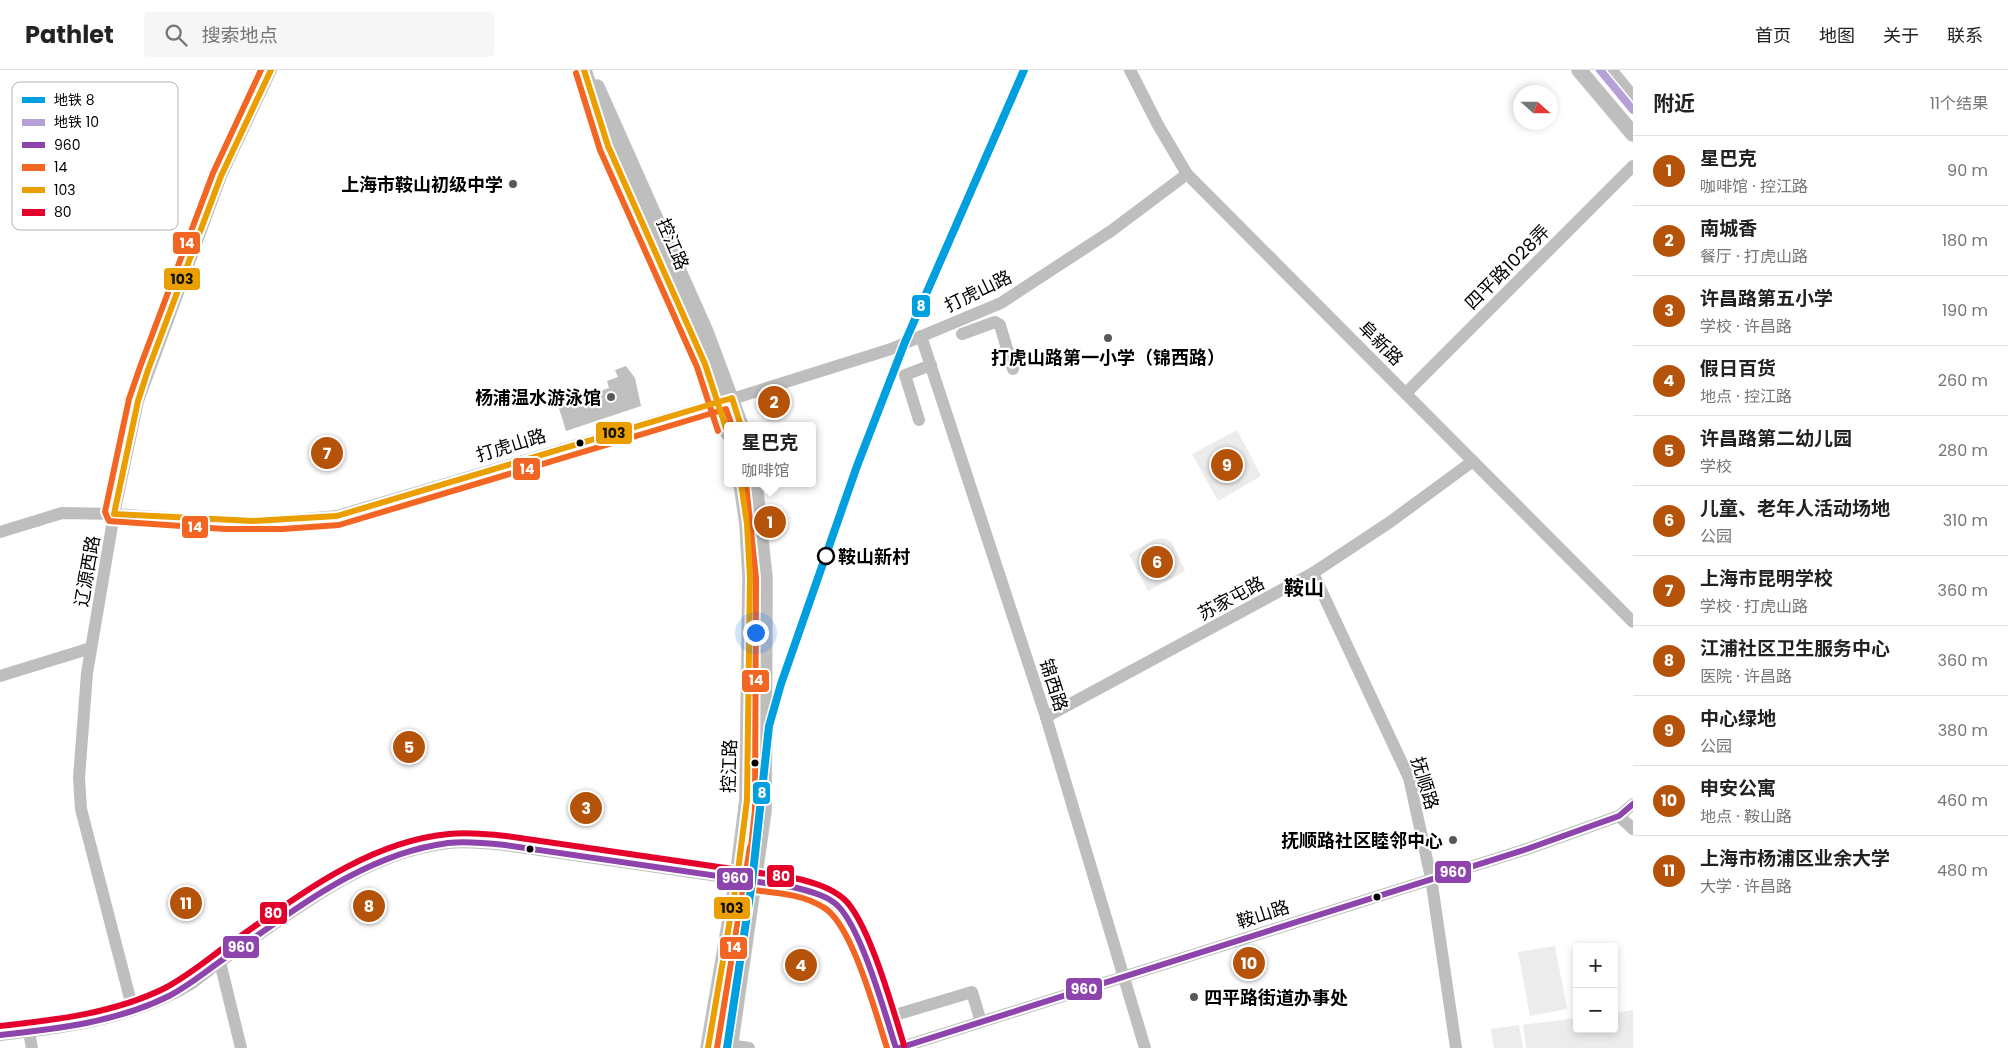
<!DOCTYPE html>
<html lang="zh">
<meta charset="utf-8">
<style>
:root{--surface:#fff;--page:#f6f6f6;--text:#222;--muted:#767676;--line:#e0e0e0;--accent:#b45309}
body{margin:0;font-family:Poppins,"Noto Sans SC",sans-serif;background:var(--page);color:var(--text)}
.controls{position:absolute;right:15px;bottom:15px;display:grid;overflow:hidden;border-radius:5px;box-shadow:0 2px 8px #0003}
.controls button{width:45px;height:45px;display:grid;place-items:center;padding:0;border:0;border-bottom:1px solid var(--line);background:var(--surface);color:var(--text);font:25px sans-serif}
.compass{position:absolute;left:1513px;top:15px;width:45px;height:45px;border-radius:50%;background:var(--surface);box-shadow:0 2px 8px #0003;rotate:111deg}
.you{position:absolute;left:755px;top:562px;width:18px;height:18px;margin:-12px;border:4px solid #fff;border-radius:50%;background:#1a73e8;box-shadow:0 0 0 8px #1a73e833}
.badge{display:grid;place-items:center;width:32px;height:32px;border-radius:50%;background:var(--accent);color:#fff;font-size:16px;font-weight:700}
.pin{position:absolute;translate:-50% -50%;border:2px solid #fff;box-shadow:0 1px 5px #0006}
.popup{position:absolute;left:724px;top:352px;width:92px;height:65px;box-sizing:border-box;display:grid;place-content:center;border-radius:5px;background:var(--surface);filter:drop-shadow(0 1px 4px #0005);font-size:16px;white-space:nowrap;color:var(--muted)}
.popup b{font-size:19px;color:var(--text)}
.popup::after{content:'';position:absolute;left:50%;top:100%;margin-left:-10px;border:10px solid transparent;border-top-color:var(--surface)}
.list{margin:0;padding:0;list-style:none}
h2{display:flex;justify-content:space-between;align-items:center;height:65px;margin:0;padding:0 20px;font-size:21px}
h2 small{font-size:16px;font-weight:400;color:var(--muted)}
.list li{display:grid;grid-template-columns:32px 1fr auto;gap:15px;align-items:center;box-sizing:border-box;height:70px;padding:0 20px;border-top:1px solid var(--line)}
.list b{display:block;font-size:19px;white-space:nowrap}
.list p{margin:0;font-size:16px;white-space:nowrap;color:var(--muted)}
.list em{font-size:16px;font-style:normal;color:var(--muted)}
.icon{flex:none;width:28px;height:28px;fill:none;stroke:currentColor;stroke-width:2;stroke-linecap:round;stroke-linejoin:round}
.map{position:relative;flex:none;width:1633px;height:978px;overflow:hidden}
header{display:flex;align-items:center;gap:30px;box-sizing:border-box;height:70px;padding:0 25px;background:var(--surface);border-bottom:1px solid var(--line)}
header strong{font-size:24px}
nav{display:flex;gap:28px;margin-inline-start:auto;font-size:18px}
.search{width:350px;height:45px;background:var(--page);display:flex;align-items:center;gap:12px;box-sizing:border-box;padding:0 18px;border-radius:5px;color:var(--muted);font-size:19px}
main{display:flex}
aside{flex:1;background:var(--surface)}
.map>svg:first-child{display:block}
</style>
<header>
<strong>Pathlet</strong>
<div class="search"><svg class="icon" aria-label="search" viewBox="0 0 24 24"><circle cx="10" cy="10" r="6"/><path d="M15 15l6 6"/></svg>搜索地点</div>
<nav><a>首页</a><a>地图</a><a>关于</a><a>联系</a></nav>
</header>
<main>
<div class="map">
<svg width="1633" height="978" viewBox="0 0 1633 978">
<rect width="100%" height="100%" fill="#fff"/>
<!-- green -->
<g fill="#ececec">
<polygon points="1237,360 1261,406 1218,431 1192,384"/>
<polygon points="1163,468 1172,472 1185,501 1148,521 1129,484 1155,469"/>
<polygon points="1555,876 1567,939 1530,946 1518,882"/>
<polygon points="1633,940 1633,978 1526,978 1523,955 1577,948 1577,959 1614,959 1614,943"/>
<polygon points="1519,955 1523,978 1494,978 1491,959"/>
</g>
<!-- water -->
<polygon fill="#bfbfbf" points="626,296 635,308 641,336 566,361 558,335 609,318 607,311 618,307 615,300"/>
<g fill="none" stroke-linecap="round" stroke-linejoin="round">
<defs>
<g id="major">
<polyline points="584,0 608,76 705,294 728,363"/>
<polyline points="1579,0 1633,64"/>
<polyline points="1609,0 1633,29"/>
<polyline points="597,17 706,262 741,356"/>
<polyline points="708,978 737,809 747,730 750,507 747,454 741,413"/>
<polyline points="730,978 764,741 765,508 755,413"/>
</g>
</defs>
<!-- major casing -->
<use href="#major" stroke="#dbdbdb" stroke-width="16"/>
<!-- minor -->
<g stroke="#bebebe" stroke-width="12">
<polyline points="1130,0 1158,55 1187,104 1633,552"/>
<polyline points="962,264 995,252 1000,255 1013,299"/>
<polyline points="921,266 1046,647 1145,978"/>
<polyline points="1406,323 1633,96"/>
<polyline points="919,350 905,305 931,295"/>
<polyline points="0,462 62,443 114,444 233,453 272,452 337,446 716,334 891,279 1001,233 1111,161 1187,104"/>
<polyline points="1313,503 1409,708 1431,808 1456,978"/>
<polyline points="0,606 91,578"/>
<polyline points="1046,647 1313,503 1390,452 1473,391"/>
<polyline points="1619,746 1633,759"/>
<polyline points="220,892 241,978"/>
<polyline points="133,940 81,739 79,708 87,603 114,444 138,331 221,106 271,0"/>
<polyline points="885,948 972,922 981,952"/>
<polyline points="29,962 32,978"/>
<path d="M0,965c65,-7 131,-16 189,-50 11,-7 22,-17 33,-25 69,-46 140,-107 226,-117 19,-2 38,0 57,2l288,42c16,4 33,8 46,20 18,16 47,112 57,141"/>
<polyline points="709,972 749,978"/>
<polyline points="899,978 1527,779 1619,746 1633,734"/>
</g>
<!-- major -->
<use href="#major" stroke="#bebebe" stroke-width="15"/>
<defs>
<g id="bus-1">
<path d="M0,965c57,-6 117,-13 169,-39 21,-11 37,-25 56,-38 69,-47 138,-104 223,-115 19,-2 38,0 57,2l288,42c15,4 34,8 45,19 24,24 47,108 58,142"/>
<polyline points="899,978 1527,779 1619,746 1633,734"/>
</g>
<g id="bus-2">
<polyline points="261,0 213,103 140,297 129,329 105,442 109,451 225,459 282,459 339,455 726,339 732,356"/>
<polyline points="576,3 600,80 697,297 718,361"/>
<path d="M746,414l10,94 -1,232 -8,73 6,7c24,3 49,4 70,17 29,16 53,108 64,141"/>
<polyline points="717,978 750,777"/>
</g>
<g id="bus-3">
<polyline points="271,0 221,106 148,300 138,331 114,444 253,451 337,446 732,328 741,356"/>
<polyline points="584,0 608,76 705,294 726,358"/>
<polyline points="708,978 737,809 747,730 750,507 747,454 741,413"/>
</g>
<path id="bus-4" d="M0,956c56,-6 115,-13 165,-38 21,-11 38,-25 57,-39 69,-47 141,-107 227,-115 19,-2 38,0 57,2l288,42c18,4 36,9 50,21 25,23 49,111 60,146"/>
</defs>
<!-- bus-1 casing -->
<use href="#bus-1" stroke="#fff" stroke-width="10"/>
<!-- bus-2 casing -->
<use href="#bus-2" stroke="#fff" stroke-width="10"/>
<!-- bus-3 casing -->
<use href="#bus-3" stroke="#fff" stroke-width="10"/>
<!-- bus-4 casing -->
<use href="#bus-4" stroke="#fff" stroke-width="10"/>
<!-- bus-1 -->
<use href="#bus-1" stroke="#8e44ad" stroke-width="6"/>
<!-- bus-2 -->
<use href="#bus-2" stroke="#f26522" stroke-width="6"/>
<!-- bus-3 -->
<use href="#bus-3" stroke="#eb9e00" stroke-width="6"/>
<!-- bus-4 -->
<use href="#bus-4" stroke="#e4002b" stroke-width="6"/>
<defs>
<polyline id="metro-1" points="727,978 752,812 769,656 781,614 857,396 905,272 1024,0"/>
<polyline id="metro-2" points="1600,0 1633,40"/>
</defs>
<!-- metro-1 casing -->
<use href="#metro-1" stroke="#fff" stroke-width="11"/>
<!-- metro-2 casing -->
<use href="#metro-2" stroke="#fff" stroke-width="11"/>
<!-- metro-1 -->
<use href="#metro-1" stroke="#009fdf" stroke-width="8"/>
<!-- metro-2 -->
<use href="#metro-2" stroke="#b79fd7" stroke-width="8"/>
</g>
<!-- markers -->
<g fill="#595959" stroke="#fff" stroke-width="2">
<circle cx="513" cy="114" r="5"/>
<circle cx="1108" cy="268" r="5"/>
<circle cx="611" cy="327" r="5"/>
<circle cx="1453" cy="770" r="5"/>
<circle cx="1194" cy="927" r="5"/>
</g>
<g fill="#000" stroke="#fff" stroke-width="2">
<circle cx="580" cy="373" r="4.5"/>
<circle cx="755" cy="693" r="4.5"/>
<circle cx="530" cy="779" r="4.5"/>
<circle cx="1377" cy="827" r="4.5"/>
</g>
<circle fill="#fff" stroke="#000" stroke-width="2.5" cx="826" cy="486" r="8"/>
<g text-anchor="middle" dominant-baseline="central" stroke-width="4.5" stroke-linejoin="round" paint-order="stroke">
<!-- poi labels -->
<g font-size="18" font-weight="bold" fill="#000" stroke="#fff" text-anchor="end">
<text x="503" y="114">上海市鞍山初级中学</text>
<text x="1108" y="287" text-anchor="middle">打虎山路第一小学（锦西路）</text>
<text x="601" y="327">杨浦温水游泳馆</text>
<text x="1443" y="770">抚顺路社区睦邻中心</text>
<text x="1204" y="927" text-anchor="start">四平路街道办事处</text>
</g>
<!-- street labels -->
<g font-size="18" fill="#000" stroke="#fff">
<text transform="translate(673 174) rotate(67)">控江路</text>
<text transform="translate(1507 197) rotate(-45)">四平路1028弄</text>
<text transform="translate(978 221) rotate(-26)">打虎山路</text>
<text transform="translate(1381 273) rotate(45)">阜新路</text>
<text transform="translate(511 375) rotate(-17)">打虎山路</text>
<text transform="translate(87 501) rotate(-80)">辽源西路</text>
<text transform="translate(1231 528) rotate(-28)">苏家屯路</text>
<text transform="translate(1054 615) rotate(72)">锦西路</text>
<text transform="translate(729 696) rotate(-88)">控江路</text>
<text transform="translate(1425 713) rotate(73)">抚顺路</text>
<text transform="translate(1263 844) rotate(-18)">鞍山路</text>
</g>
<!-- stop labels -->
<g font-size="18" font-weight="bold" fill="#000" stroke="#fff" text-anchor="start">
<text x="838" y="486">鞍山新村</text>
</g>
<!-- quarter labels -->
<g font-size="20" font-weight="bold" fill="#000" stroke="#fff">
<text x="1304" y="518">鞍山</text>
</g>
</g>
<!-- legend -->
<rect x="12" y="12" width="166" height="148" rx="8" fill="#fff" stroke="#b2b2b2" stroke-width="1"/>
<rect x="22" y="27" width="23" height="6" fill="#009fdf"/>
<rect x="22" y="49" width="23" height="7" fill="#b79fd7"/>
<rect x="22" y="72" width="23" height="6" fill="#8e44ad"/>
<rect x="22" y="94" width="23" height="7" fill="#f26522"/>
<rect x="22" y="117" width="23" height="6" fill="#eb9e00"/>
<rect x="22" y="139" width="23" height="7" fill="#e4002b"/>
<g font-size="14" fill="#000">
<text x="54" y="35">地铁 8</text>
<text x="54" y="57">地铁 10</text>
<text x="54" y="80">960</text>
<text x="54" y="102">14</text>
<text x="54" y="125">103</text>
<text x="54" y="147">80</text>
</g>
<g stroke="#fff" stroke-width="2">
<rect x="172" y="161" width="29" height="24" rx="5" fill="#f26522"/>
<rect x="163" y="197" width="38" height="24" rx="5" fill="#eb9e00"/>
<rect x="911" y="224" width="20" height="24" rx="5" fill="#009fdf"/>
<rect x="595" y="351" width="38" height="24" rx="5" fill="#eb9e00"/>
<rect x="512" y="387" width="29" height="24" rx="5" fill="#f26522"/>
<rect x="181" y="445" width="28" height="24" rx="5" fill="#f26522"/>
<rect x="741" y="599" width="29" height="24" rx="5" fill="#f26522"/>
<rect x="752" y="711" width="19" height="24" rx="5" fill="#009fdf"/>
<rect x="1434" y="790" width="38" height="24" rx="5" fill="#8e44ad"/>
<rect x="766" y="794" width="29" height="24" rx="5" fill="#e4002b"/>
<rect x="716" y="797" width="38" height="24" rx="5" fill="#8e44ad"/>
<rect x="713" y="826" width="38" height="24" rx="5" fill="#eb9e00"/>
<rect x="259" y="831" width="29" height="24" rx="5" fill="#e4002b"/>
<rect x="222" y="865" width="38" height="24" rx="5" fill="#8e44ad"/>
<rect x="719" y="866" width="29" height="24" rx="5" fill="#f26522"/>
<rect x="1065" y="907" width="38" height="24" rx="5" fill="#8e44ad"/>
</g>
<g font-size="14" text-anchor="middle" font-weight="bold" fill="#fff">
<text x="187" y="178">14</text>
<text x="921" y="241">8</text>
<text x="527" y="404">14</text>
<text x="195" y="462">14</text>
<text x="756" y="615">14</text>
<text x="762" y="728">8</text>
<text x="1453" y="807">960</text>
<text x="781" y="811">80</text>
<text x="735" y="813">960</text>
<text x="273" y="848">80</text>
<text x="241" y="882">960</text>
<text x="734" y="882">14</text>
<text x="1084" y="924">960</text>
</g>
<g font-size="14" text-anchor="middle" font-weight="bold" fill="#111">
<text x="182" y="214">103</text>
<text x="614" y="368">103</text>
<text x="732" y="843">103</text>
</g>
</svg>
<div class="controls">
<button>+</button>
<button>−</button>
</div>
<svg class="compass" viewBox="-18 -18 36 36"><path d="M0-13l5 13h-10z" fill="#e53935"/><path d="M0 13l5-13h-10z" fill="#767676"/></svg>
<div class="you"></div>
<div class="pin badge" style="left:770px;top:452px">1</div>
<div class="popup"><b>星巴克</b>咖啡馆</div>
<div class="pin badge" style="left:774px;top:332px">2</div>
<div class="pin badge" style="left:586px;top:738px">3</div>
<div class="pin badge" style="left:801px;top:895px">4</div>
<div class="pin badge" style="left:409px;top:677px">5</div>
<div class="pin badge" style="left:1157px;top:492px">6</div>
<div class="pin badge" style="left:327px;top:383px">7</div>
<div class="pin badge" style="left:369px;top:836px">8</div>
<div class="pin badge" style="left:1227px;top:395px">9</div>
<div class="pin badge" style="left:1249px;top:893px">10</div>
<div class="pin badge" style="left:186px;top:833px">11</div>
</div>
<aside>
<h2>附近<small>11个结果</small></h2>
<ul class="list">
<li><span class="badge">1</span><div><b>星巴克</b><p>咖啡馆 · 控江路</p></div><em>90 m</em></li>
<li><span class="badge">2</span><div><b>南城香</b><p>餐厅 · 打虎山路</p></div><em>180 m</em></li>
<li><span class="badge">3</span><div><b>许昌路第五小学</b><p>学校 · 许昌路</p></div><em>190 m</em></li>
<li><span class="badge">4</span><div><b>假日百货</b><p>地点 · 控江路</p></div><em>260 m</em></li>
<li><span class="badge">5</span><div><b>许昌路第二幼儿园</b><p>学校</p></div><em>280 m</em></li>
<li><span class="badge">6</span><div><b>儿童、老年人活动场地</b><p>公园</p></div><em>310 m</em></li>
<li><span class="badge">7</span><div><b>上海市昆明学校</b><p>学校 · 打虎山路</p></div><em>360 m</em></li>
<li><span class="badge">8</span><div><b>江浦社区卫生服务中心</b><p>医院 · 许昌路</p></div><em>360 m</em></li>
<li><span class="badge">9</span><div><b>中心绿地</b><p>公园</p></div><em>380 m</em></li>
<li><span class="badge">10</span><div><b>申安公寓</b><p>地点 · 鞍山路</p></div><em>460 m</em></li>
<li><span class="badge">11</span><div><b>上海市杨浦区业余大学</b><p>大学 · 许昌路</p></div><em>480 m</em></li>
</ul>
</aside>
</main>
